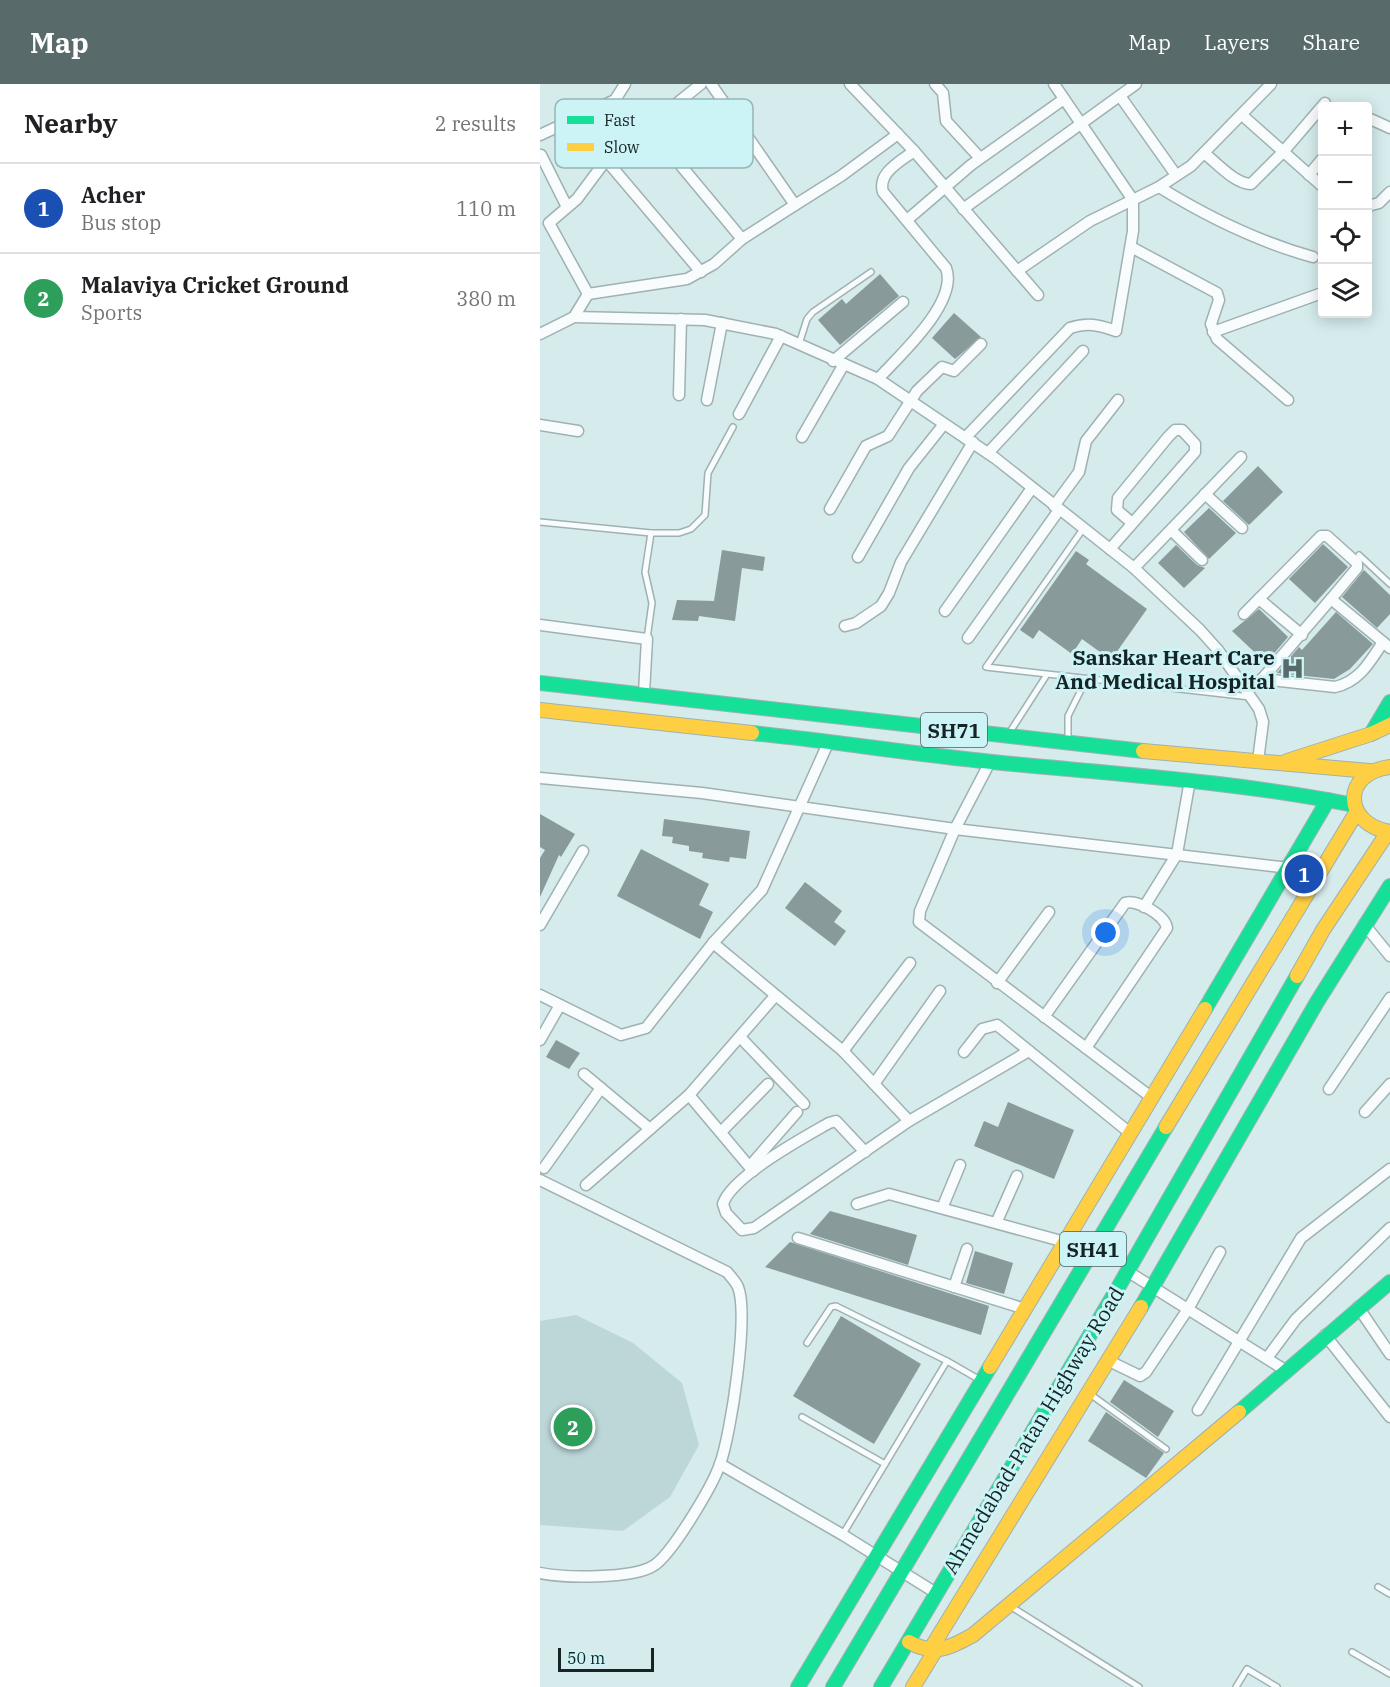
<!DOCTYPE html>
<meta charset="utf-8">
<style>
:root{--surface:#fff;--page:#f6f6f6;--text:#202124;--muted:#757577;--line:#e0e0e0;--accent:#596a6b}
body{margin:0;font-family:"IBM Plex Serif",serif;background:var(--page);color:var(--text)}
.controls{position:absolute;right:18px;top:18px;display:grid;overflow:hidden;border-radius:6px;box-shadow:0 3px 15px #0003}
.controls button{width:54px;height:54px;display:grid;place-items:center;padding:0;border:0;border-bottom:2px solid var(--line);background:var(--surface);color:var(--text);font:30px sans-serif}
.scale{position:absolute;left:18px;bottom:15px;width:96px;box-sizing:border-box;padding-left:6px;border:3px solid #162425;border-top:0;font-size:16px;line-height:21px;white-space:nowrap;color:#162425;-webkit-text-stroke:4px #ccf3f5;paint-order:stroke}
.you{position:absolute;left:566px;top:849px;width:21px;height:21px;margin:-15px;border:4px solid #fff;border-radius:50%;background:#1a73e8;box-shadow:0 0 0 9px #1a73e833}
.badge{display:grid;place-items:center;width:39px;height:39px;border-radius:50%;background:var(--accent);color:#fff;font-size:20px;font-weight:700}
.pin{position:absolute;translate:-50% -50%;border:3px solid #fff;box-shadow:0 2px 6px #0006}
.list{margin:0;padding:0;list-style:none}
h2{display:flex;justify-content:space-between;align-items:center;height:78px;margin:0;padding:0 24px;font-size:26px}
h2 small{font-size:20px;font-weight:400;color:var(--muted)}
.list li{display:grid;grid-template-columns:39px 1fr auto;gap:18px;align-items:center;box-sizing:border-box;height:90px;padding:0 24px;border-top:2px solid var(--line)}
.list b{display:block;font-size:22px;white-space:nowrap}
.list p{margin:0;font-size:20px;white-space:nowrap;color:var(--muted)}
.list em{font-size:20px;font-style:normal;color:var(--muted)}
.icon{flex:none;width:33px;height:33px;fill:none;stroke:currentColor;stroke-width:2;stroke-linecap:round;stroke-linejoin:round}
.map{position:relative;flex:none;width:850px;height:1603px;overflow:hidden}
header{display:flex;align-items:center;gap:36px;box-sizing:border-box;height:84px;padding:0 30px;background:var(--accent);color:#fff}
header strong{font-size:28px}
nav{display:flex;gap:33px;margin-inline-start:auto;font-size:21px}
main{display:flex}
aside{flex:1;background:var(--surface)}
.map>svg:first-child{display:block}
</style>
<header>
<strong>Map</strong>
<nav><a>Map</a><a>Layers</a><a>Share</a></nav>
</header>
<main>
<aside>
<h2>Nearby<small>2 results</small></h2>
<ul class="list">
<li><span class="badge" style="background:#1a4fb4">1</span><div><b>Acher</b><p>Bus stop</p></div><em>110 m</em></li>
<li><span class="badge" style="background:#2e9e5b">2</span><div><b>Malaviya Cricket Ground</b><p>Sports</p></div><em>380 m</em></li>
</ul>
</aside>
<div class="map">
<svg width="850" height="1603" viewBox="0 0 850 1603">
<rect width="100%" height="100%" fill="#d5ebec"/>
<!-- green -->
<polygon fill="#bdd7d9" points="36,1231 93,1259 142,1299 159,1361 130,1413 83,1447 0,1441 0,1237"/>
<!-- building -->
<g fill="#899a9b">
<polygon points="340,190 359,212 300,261 278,236 302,215 306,220"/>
<polygon points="414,229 441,253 415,275 392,254"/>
<polygon points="718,382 743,408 709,441 683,417"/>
<polygon points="669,424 696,449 669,475 644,448"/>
<polygon points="783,460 808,483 775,519 749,495"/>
<polygon points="636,461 657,481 665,484 644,504 618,479"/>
<polygon points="182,466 225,473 223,487 202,484 195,537 159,532 158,537 132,536 137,516 174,517"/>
<polygon points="536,467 549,476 546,480 607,525 571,576 542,555 532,570 499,546 493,555 480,546"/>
<polygon points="824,486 850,511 850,530 837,544 802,513"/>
<polygon points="719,525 748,553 726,579 692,547"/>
<polygon points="796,528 833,560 810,585 794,595 737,589 759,563 762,566"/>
<polygon points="0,730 35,750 21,773 19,771 0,813 0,774 5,766 0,763"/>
<polygon points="124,735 210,747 206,775 190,773 189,778 162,774 163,769 149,767 149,762 132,759 133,753 122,752"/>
<polygon points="101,765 169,800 159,821 173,828 160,855 77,812"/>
<polygon points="265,798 302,827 294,838 306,847 295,862 245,824"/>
<polygon points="16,956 40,969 29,985 6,973"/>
<polygon points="468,1018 534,1046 514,1095 434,1062 444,1037 458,1043"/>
<polygon points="290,1127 377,1151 368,1181 270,1150"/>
<polygon points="250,1158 449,1222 441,1251 225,1183"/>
<polygon points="435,1167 473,1179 464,1210 426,1199"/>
<polygon points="301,1232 381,1280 334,1360 253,1312"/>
<polygon points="584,1296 634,1327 618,1353 570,1318"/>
<polygon points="566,1328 624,1369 606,1394 548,1357"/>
</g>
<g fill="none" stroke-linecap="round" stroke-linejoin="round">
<defs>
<g id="lane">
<polyline points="259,260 267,235 273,228 331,188"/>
<polyline points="0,438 111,449 139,449 151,445 165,431 168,389 193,343"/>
<polyline points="543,445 446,583 710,613"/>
<polyline points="819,471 850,500"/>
<polyline points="107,555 112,519 105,488 111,449"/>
<polyline points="468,651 506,592"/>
<polyline points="528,660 528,632 546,596"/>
<polyline points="267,1259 291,1223 296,1222 407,1277"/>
<polyline points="550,1310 626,1365"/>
<polyline points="262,1333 345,1380"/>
<polyline points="303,1450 407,1277 440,1296"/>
<polyline points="838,1503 850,1510"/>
<polyline points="470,1522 599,1603"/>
<polyline points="812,1568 850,1590"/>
<polyline points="696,1603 707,1585 737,1603"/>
</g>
<g id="street">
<path d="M310,0l64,67c-13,10 -37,22 -31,41l63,76c13,34 -46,87 -68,111"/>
<polyline points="395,0 403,9 406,37 440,74"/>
<polyline points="580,12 636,91"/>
<polyline points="702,31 782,102"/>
<polyline points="828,34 850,44"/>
<polyline points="108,42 202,155"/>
<polyline points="0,51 75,16 85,0"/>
<polyline points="374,67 498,211"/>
<path d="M664,69c13,10 31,31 47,31l32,-32 42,-49"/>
<polyline points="1,71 27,123"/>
<polyline points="66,76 161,188"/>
<polyline points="769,91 782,75"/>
<path d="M619,103c47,29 100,55 154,70"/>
<polyline points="255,121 301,92 358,50"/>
<polyline points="828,122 839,119 850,108"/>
<polyline points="423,125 596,0"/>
<polyline points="367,136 431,81 524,15"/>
<polyline points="591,163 677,209 679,216 671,240 677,255 748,316"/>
<polyline points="477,187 550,137 619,103 651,82 731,0"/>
<polyline points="48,210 147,195 174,180 202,155 255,121 171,0"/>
<polyline points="34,233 165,236 236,250 338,295 455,374 594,484 660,546 678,566 719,625 723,638 718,677"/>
<polyline points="673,248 782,209"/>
<polyline points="0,250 34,233 48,210 9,139 37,115 66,76 161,0"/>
<polyline points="293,277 363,218"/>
<polyline points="139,311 141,235"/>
<polyline points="167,316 182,239"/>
<polyline points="199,330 241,252"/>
<polyline points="0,341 38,347"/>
<polyline points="262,353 304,280"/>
<path d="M425,354l105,-110c17,-6 29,-3 46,3l17,-100v-31l-79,-116"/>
<polyline points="448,369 543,267"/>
<polyline points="665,410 702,444"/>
<polyline points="514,422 539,388 546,357 578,316"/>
<polyline points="290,425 326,362 348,352 377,307 402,283 414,287 441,260"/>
<polyline points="631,446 662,476"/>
<polyline points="570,465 655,368 655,360 642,346 635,346 628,353 578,414 577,426 592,439"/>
<polyline points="318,473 369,384 404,340"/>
<polyline points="594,484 701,373"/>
<polyline points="719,515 762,551"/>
<polyline points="405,527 492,404"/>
<polyline points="704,530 781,452 787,452 817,479 817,484 791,515"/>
<polyline points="0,541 107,555 104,609"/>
<polyline points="305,542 316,539 341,522 349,509 361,478 433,358"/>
<polyline points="428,554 519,426"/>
<polyline points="722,595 791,515 843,558"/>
<path d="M707,605l15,-10 73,8c24,-5 35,-25 48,-45l7,6"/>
<polyline points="450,678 415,745 380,827 379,838 611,1013"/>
<polyline points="0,694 162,709 415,745 749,784"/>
<polyline points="604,823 637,770 650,696"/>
<polyline points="824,840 850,872"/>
<polyline points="0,841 43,767"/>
<polyline points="173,859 303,967 369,1037"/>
<polyline points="457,899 509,828"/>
<polyline points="0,911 81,951 106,944 173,859 222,806 289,657"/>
<path d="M504,933l81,-114c12,-4 40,12 42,25l-4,6 -77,114"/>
<polyline points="200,953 264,1020"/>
<polyline points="0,956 20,921"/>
<polyline points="303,967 370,879"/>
<polyline points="424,968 442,945 457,941 590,1049"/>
<polyline points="44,990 110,1045"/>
<polyline points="334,1000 400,907"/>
<polyline points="789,1005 850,914"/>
<polyline points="149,1011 213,1087"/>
<polyline points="825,1028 850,1000"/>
<polyline points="181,1048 228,1000"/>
<path d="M325,1068l-29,-31 -7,2c-26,15 -98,54 -106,81l3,9 16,17 12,-2 155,-107 120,-70"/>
<polyline points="210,1082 257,1028"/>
<polyline points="4,1084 61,1004"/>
<path d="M0,1096l187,92c4,5 9,10 11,15 11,28 -7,147 -18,177 -7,21 -49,92 -67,102 -21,13 -89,12 -113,7"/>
<polyline points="46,1101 149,1011 235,912"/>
<polyline points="317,1120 349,1110 525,1158"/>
<polyline points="403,1122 420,1081"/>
<polyline points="457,1137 477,1092"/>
<polyline points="258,1154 485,1225"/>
<polyline points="587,1187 745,1286"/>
<polyline points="414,1203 427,1165"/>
<polyline points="818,1223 850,1270"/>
<polyline points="785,1251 850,1333"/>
<polyline points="727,1274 756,1235 850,1144"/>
<polyline points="567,1276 600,1292 606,1288 648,1225 680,1168"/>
<polyline points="658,1326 761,1154 850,1085"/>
<polyline points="180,1380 303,1451 396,1509"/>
</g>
<g id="fast">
<polyline points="0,599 603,667"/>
<path d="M212,649c80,8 160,21 240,29 121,12 242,19 362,43"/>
<polyline points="831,650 850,618"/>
<polyline points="665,925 788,716"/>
<polyline points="601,1223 777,918 850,802"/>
<polyline points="699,1328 850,1198"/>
<polyline points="258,1603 450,1283"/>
<polyline points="293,1603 626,1043"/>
<polyline points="341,1603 579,1202 757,892"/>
</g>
<g id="slow">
<polyline points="0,626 212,649"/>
<polyline points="603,667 829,687"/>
<polyline points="747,677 831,650 850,641"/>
<path d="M850,683c-49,6 -47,57 0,65"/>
<polyline points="757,892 783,846 848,748"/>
<polyline points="626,1043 816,729"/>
<polyline points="450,1283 665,925"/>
<path d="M369,1558c25,14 41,6 64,-7l266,-223"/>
<polyline points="390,1566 601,1223"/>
<polyline points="373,1603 395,1567"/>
</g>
</defs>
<!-- lane casing -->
<use href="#lane" stroke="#a0b1b2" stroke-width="8"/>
<!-- street casing -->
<use href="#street" stroke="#a0b1b2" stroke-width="13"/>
<!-- fast casing -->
<use href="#fast" stroke="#a0b1b2" stroke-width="16"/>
<!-- slow casing -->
<use href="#slow" stroke="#a0b1b2" stroke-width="16"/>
<!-- lane -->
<use href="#lane" stroke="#f9fcfc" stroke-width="5"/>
<!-- street -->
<use href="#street" stroke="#f9fcfc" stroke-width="10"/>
<!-- fast -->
<use href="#fast" stroke="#16e098" stroke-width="14"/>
<!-- slow -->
<use href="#slow" stroke="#ffcf43" stroke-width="14"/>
</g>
<!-- icons -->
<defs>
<symbol id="hospital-bare" viewBox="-9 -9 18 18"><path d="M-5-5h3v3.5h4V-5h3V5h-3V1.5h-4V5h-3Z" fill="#596a6b" stroke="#ccf3f5" stroke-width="2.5" paint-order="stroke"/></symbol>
</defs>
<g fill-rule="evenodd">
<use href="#hospital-bare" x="736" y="568" width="33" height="33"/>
</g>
<g text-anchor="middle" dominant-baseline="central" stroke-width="6" stroke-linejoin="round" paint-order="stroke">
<!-- shield labels -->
<g fill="#ccf3f5" stroke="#4d6263" stroke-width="1.5">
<rect x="381" y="629" width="66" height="34" rx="4.5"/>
<rect x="520" y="1148" width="66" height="34" rx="4.5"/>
</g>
<g font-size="20" font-weight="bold" fill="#162425">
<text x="414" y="646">SH71</text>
<text x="553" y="1165">SH41</text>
</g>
<!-- poi labels -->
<g font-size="21" font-weight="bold" fill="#162425" stroke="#ccf3f5" text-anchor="end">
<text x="735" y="573">Sanskar Heart Care<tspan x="735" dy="24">And Medical Hospital</tspan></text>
</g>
<!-- street labels -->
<g font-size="21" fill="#162425" stroke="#ccf3f5">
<text transform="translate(493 1346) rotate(-59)">Ahmedabad-Patan Highway Road</text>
</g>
</g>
<!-- legend -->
<rect x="15" y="15" width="198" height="69" rx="9" fill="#ccf3f5" stroke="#95b5b7" stroke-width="1.5"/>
<rect x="27" y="32" width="27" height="8" fill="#16e098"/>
<rect x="27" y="59" width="27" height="8" fill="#ffcf43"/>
<g font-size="16" fill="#162425">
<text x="64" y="42">Fast</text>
<text x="64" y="69">Slow</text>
</g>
</svg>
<div class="controls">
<button>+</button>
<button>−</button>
<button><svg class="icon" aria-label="locate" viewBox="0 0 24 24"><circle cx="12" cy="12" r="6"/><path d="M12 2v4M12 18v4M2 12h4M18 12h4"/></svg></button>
<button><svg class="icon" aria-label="layers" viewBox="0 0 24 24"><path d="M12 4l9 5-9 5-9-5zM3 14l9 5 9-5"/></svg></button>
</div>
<div class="scale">50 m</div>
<div class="you"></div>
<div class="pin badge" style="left:764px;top:790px;background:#1a4fb4">1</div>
<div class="pin badge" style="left:33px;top:1343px;background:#2e9e5b">2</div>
</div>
</main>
